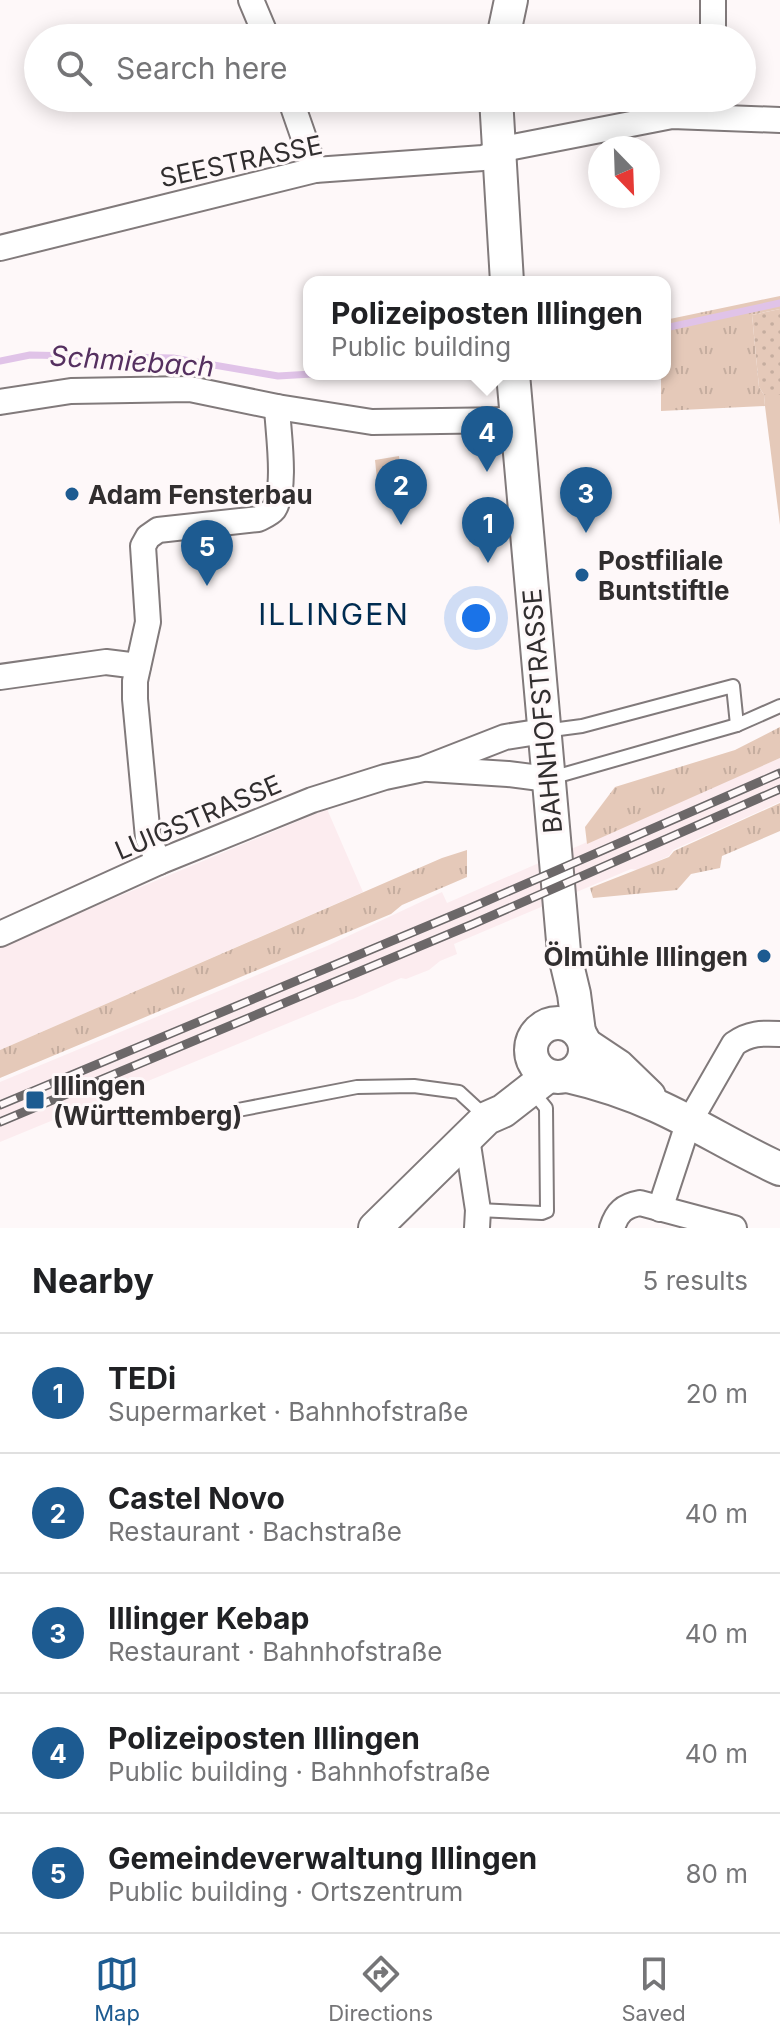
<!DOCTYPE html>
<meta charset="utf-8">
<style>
:root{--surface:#fff;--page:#f2f2f2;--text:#202124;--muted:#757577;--line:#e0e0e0;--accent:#1d5b91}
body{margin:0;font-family:Inter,sans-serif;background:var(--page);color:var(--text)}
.compass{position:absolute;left:588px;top:136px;width:72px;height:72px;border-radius:50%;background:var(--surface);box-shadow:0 4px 20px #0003;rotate:157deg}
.you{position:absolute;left:476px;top:618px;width:28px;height:28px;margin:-20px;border:6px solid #fff;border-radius:50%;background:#1a73e8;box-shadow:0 0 0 12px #1a73e833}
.badge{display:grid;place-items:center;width:52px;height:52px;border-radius:50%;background:var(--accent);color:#fff;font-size:26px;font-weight:700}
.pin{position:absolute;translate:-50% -66px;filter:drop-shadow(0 2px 4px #0008)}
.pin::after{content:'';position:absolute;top:42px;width:28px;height:24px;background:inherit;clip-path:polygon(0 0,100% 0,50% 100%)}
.popup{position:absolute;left:303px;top:276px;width:368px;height:104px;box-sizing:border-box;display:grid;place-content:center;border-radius:16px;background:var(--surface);filter:drop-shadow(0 2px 6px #0005);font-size:26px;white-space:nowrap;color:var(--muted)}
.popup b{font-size:30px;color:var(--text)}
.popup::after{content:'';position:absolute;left:50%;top:100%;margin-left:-16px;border:16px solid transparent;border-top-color:var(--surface)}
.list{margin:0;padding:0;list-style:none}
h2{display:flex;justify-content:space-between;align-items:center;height:104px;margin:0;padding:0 32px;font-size:34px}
h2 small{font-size:26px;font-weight:400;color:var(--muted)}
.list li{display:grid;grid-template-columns:52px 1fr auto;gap:24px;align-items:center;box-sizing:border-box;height:120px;padding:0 32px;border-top:2px solid var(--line)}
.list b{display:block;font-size:30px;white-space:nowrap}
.list p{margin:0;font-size:26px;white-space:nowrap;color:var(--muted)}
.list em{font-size:26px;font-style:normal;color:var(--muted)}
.icon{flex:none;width:44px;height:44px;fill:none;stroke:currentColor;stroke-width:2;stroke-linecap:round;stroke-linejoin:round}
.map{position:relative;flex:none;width:780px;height:1228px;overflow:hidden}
.search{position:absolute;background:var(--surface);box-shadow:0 4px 20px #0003;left:24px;right:24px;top:24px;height:88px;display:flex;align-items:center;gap:20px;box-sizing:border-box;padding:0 28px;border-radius:44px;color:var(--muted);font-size:30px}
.sheet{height:704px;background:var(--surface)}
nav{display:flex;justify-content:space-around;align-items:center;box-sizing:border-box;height:112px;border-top:2px solid var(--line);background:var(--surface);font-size:22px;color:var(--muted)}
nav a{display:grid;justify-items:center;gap:4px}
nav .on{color:var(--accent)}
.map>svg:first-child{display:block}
</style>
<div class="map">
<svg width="780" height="1228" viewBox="0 0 780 1228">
<defs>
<pattern id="grass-tufts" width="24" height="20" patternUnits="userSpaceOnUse" patternTransform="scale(2)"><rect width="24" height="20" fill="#e5c9b9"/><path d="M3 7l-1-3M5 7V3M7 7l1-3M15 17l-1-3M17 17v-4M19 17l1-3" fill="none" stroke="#c5ad9f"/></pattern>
<pattern id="garden-dots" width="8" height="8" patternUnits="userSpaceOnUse" patternTransform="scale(2)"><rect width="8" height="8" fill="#e5c9b9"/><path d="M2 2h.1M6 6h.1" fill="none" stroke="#c5ad9f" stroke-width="1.8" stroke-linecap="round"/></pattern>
</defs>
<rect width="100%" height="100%" fill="#fef8f9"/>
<!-- built -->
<g fill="#fcecef">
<polygon points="780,758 780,802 673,850 669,856 638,870 631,869 454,944 457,954 440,961 429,970 406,979 401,978 353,999 342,1001 0,1142 0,1082 327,946 442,892 447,903"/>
<polygon points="327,809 363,892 0,1050 0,922 10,942"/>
</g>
<!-- grass -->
<g fill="url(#grass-tufts)">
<polygon points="780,296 780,309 752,315 759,387 764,395 765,406 661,411 661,374 665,374 665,320"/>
<polygon points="780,727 780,758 587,844 585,827 615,787 735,750"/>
<polygon points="780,803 780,831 722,856 720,868 691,874 677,890 593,898 590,888 669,857 674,851"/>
<polygon points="467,850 467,877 402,905 391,914 0,1078 0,1050 442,858"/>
</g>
<!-- park -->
<g fill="#e5c9b9">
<polygon points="764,395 780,395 780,525 765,406"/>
<polygon points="399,456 402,478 391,498 379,499 375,460"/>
</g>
<!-- garden -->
<polygon fill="url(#garden-dots)" points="780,309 780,395 764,395 759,387 752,315"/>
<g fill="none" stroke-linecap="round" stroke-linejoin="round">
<!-- stream -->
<g stroke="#e0c3e8" stroke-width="7">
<polyline points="665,328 780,303"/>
<polyline points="0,361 30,355 173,358 278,376 312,374"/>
</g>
<defs>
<g id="lane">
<polyline points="544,731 582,726 733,686 737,725"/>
<polyline points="551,778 737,725 780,706"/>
<polyline points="238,1110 357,1087 414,1086 459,1092 485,1116"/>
<polyline points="478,1210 542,1213 547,1211 546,1108 533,1092"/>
</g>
<g id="street">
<polyline points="251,0 267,38"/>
<polyline points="713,0 713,38"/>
<polyline points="290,98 315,170"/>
<polyline points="0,248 315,170 483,158 513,147 672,116 780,120"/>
<polyline points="0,402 71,391 190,389 277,407 372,422 517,420"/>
<polyline points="0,677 106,662 138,666"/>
<polyline points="429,769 508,774 548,779"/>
<path d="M159,862l-11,-24 -13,-139v-18l13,-59 -5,-76 5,-9 10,-7 100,-11c6,-3 12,-5 16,-10 13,-21 4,-77 3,-102"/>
<polyline points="0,934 159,862 312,800 385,777 423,769 505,737 544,731"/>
<polyline points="467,1138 478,1210 477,1228"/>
<path d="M660,1209l28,-85 46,-80c15,-11 28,-11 46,-10"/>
<path d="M612,1228c5,-16 12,-22 28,-25l94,25"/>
</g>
<g id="secondary">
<polyline points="503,38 511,0"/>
<polyline points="496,98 507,282"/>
<polyline points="513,374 564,952 574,994 579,1032"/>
<circle cx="558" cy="1050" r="27"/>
<polyline points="585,1044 618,1066 649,1096"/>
<path d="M567,1076c31,7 61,17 90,30 42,19 81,44 123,63"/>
<polyline points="375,1228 487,1118 503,1111 548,1076"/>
</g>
</defs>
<!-- lane casing -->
<use href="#lane" stroke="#817a7b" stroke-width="16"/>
<!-- street casing -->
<use href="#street" stroke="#817a7b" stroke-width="28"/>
<!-- secondary casing -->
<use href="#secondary" stroke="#817a7b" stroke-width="36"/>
<!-- lane -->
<use href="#lane" stroke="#fff" stroke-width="12"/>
<!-- street -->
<use href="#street" stroke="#fff" stroke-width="24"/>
<!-- secondary -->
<use href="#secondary" stroke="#fff" stroke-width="32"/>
<defs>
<g id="rail">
<polyline points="0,1105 468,909 780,773"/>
<polyline points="0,1122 473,924 780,789"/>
</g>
</defs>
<!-- rail casing -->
<use href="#rail" stroke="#6c6869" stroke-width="9"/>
<!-- rail -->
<use href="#rail" stroke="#fef8f9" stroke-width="6" stroke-dasharray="18" stroke-linecap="butt"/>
</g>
<!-- markers -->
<g fill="#1d5b91" stroke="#fef8f9" stroke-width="3">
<circle cx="72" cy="494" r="8"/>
<circle cx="582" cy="575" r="8"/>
<circle cx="764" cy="956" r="8"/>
<rect x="25" y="1090" width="20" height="20" rx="4"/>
</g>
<g text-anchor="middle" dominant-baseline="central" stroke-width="6" stroke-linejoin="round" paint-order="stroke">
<!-- street labels -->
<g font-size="26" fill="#312e2f" stroke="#fef8f9">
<text transform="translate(241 161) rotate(-12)">SEESTRASSE</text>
<text transform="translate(542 711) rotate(-95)">BAHNHOFSTRASSE</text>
<text transform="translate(198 817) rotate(-23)">LUIGSTRASSE</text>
</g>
<!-- poi labels -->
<g font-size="26" font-weight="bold" fill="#312e2f" stroke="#fef8f9" text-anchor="start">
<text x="88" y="494">Adam Fensterbau</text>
<text x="598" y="560">Postfiliale<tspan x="598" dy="30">Buntstiftle</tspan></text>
<text x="748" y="956" text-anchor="end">Ölmühle Illingen</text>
<text x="53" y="1085">Illingen<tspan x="53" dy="30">(Württemberg)</tspan></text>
</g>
<!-- water labels -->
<g font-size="28" font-style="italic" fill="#553060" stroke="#fef8f9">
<text transform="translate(132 361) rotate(4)">Schmiebach</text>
</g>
<!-- quarter labels -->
<g font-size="30" letter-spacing="2" fill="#002c51" stroke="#fef8f9">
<text x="334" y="614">ILLINGEN</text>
</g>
</g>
</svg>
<svg class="compass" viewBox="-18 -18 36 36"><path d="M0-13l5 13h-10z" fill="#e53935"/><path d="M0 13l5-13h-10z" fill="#757577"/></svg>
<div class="you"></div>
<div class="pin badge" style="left:488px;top:563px">1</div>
<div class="pin badge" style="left:401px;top:525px">2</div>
<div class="pin badge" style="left:586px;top:533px">3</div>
<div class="pin badge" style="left:487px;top:472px">4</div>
<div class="popup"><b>Polizeiposten Illingen</b>Public building</div>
<div class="pin badge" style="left:207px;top:586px">5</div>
<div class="search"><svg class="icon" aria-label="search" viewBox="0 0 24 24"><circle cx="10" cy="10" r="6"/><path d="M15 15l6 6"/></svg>Search here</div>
</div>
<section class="sheet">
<h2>Nearby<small>5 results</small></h2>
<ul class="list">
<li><span class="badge">1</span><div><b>TEDi</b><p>Supermarket · Bahnhofstraße</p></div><em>20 m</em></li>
<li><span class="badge">2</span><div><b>Castel Novo</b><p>Restaurant · Bachstraße</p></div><em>40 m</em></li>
<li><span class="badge">3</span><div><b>Illinger Kebap</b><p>Restaurant · Bahnhofstraße</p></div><em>40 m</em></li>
<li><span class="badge">4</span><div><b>Polizeiposten Illingen</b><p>Public building · Bahnhofstraße</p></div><em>40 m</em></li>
<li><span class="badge">5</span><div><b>Gemeindeverwaltung Illingen</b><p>Public building · Ortszentrum</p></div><em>80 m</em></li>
</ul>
</section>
<nav>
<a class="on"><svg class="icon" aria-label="map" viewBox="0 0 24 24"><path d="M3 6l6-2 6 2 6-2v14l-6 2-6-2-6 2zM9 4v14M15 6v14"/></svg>Map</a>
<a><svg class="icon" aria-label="directions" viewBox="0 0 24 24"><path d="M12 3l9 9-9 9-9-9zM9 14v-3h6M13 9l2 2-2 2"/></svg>Directions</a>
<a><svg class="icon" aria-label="saved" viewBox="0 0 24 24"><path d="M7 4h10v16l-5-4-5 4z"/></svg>Saved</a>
</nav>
